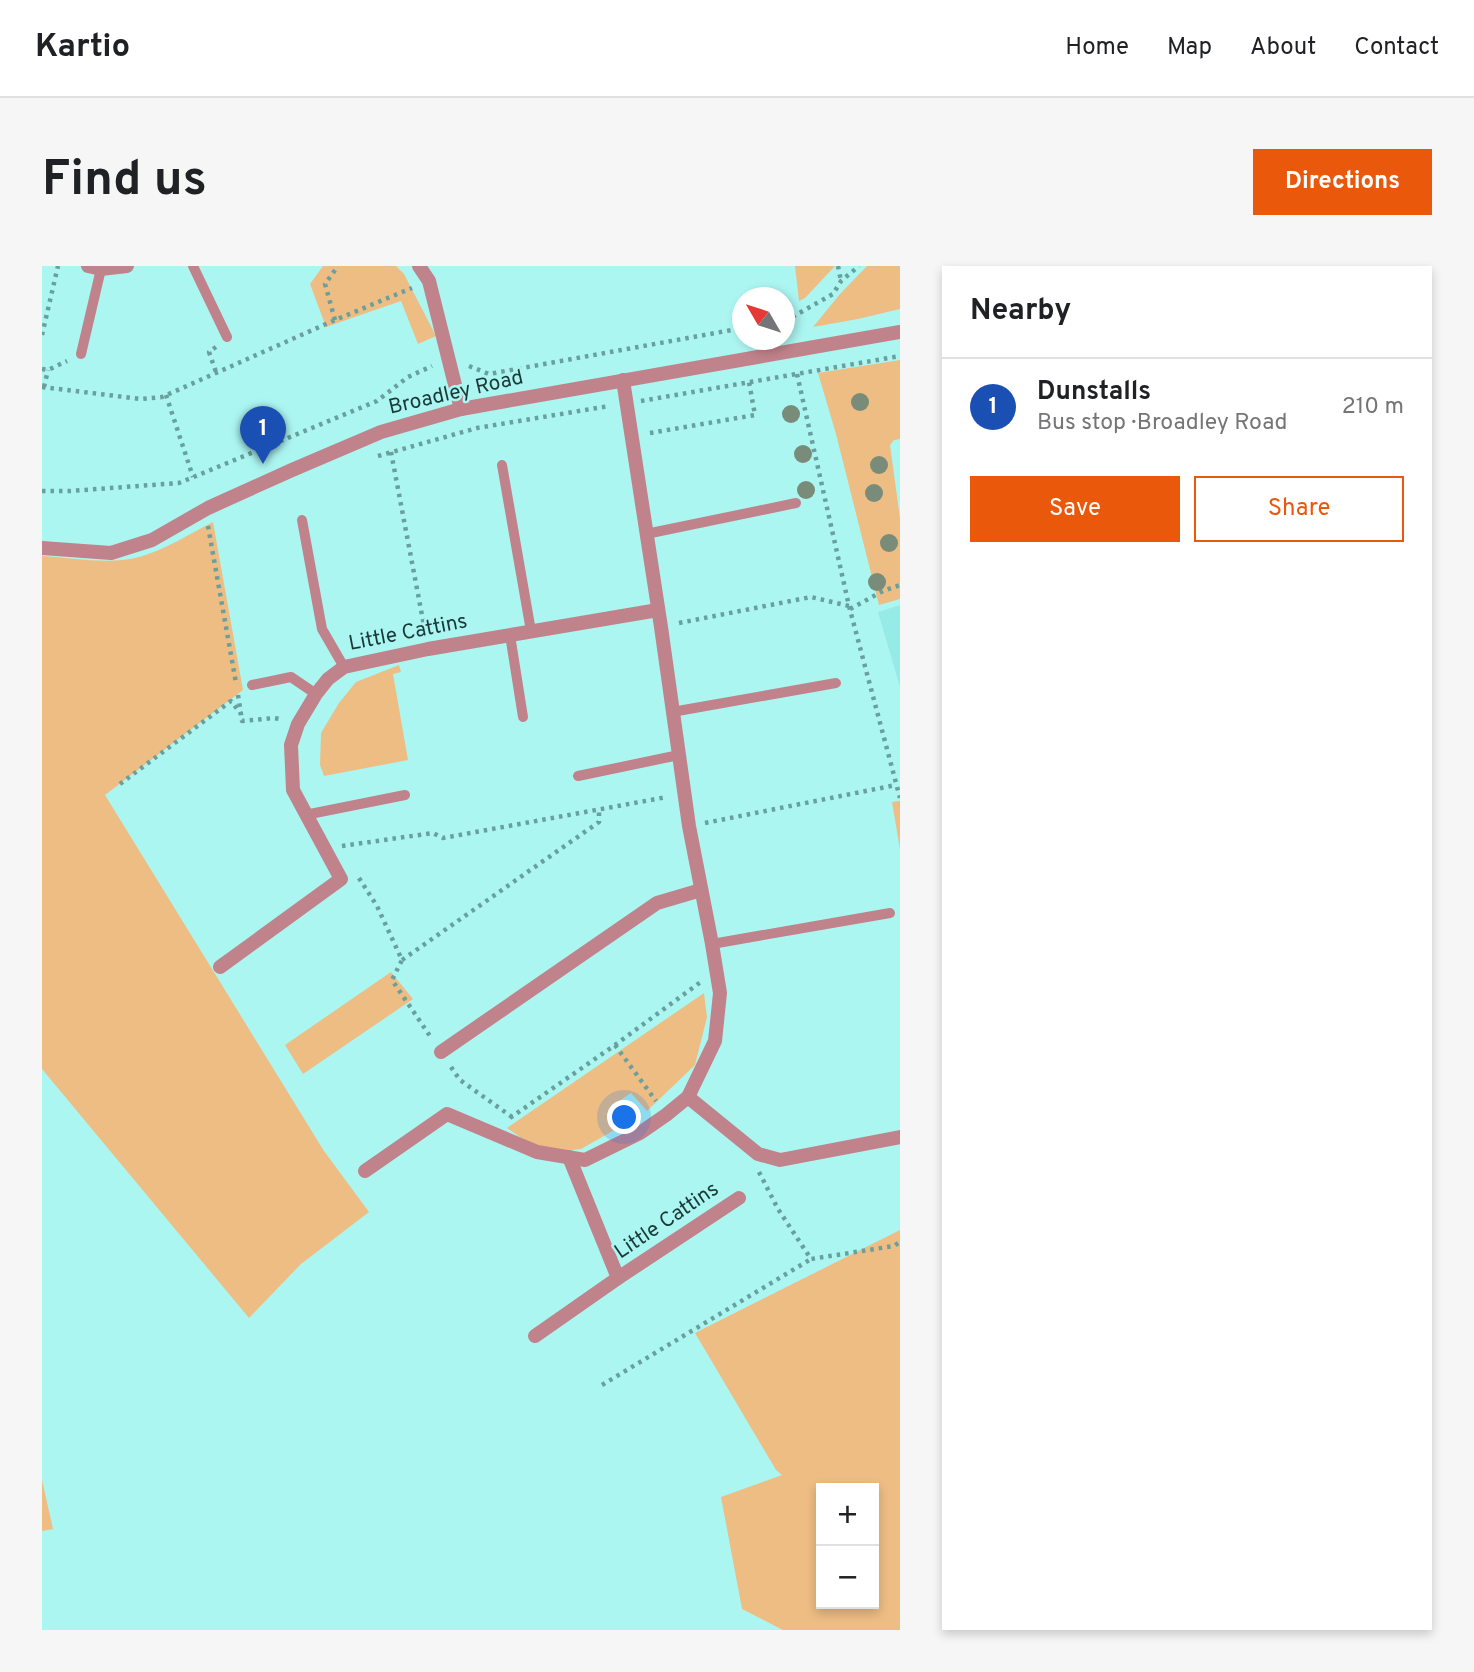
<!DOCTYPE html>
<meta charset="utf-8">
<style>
:root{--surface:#fff;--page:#f6f6f6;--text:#202124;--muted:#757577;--line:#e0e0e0;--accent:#ea580c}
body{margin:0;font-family:Overpass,sans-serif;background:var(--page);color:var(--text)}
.controls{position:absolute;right:21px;bottom:21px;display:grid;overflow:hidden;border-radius:0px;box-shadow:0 4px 10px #0003}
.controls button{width:63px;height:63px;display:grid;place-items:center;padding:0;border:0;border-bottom:2px solid var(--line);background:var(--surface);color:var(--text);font:35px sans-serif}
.compass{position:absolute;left:690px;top:21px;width:63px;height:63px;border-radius:50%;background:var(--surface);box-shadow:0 4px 10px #0003;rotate:309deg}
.you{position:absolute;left:583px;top:852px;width:24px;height:24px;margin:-18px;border:5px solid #fff;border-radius:50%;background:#1a73e8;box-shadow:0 0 0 10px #1a73e833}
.badge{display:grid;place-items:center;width:46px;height:46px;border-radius:50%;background:var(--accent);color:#fff;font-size:23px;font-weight:700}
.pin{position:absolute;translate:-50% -58px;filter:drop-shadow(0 2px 4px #0008)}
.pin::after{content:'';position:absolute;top:37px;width:24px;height:21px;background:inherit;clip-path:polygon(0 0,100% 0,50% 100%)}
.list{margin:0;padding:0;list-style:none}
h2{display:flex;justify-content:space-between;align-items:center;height:91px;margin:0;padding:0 28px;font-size:30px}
h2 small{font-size:23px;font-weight:400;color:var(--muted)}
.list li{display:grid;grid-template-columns:46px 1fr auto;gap:21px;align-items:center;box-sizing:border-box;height:98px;padding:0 28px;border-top:2px solid var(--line)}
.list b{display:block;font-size:26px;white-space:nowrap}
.list p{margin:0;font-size:23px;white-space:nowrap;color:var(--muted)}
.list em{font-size:23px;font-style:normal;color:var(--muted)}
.actions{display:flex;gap:14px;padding:21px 28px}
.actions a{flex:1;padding:16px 0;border:2px solid var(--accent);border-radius:0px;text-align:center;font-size:24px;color:var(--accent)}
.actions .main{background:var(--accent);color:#fff}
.map{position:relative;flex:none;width:858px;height:1364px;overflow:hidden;border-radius:0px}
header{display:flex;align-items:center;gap:42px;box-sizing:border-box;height:98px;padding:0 35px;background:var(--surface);border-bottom:2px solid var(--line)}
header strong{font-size:33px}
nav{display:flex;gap:38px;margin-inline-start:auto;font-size:24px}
.intro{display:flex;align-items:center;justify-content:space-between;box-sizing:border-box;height:168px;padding:0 42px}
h1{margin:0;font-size:49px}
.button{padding:18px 32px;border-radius:0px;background:var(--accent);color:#fff;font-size:24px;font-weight:700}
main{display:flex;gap:42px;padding:0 42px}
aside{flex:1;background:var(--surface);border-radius:0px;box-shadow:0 4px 10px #0003}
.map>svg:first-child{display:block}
</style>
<header>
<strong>Kartio</strong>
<nav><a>Home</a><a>Map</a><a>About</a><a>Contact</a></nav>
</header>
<div class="intro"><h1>Find us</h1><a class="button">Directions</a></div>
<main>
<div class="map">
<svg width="858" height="1364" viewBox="0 0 858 1364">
<rect width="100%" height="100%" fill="#acf6f2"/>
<!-- built -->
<polygon fill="#97ebe7" points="858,339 858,421 836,346"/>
<!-- green -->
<g fill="#edbd84" fill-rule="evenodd">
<polygon points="281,0 354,0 362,8 394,70 376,78 359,35 284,61 268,18"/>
<polygon points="753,0 793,0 763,32 757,35"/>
<polygon points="825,0 858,0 858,43 816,53 771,61 798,28"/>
<polygon points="858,94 858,173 852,174 848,179 858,252 858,333 837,339 794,168 776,107"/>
<path d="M171,256l30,168 -138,105 219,356 45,61 -68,52 -52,54 -207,-249v-513c31,2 67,9 97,1 26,-7 50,-23 74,-35z"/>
<polygon points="357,399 359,406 351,408 366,494 282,510 278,499 279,467 297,437 314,416"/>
<polygon points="858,535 858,583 850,536"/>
<polygon points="349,706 371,733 261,808 243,779"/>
<polygon points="662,727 665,751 653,799 605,845 589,827 569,841 583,858 539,883 521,885 491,880 465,862"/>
<path d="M858,964v400h-117l-41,-21 -21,-112 61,-22 -6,-5 -81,-137zM779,1222h53v116h-53z"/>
<polygon points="0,1214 11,1263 0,1265"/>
</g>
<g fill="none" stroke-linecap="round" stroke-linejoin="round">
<!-- path -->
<g stroke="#699f9c" stroke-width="4.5" stroke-dasharray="3.5 5" stroke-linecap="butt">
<polyline points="796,0 799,15"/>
<polyline points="293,54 283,18 296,0"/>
<polyline points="743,55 791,28 799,15 817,0"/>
<polyline points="743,56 745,69"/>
<polyline points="0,69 16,0"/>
<polyline points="174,81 167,86 174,106"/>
<polyline points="427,100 447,108 701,62"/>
<polyline points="0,103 6,104 25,95"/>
<polyline points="755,108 807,340 858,532"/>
<polyline points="0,121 99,133 120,131 293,54 370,22"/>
<polyline points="2,121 6,104"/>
<polyline points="124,129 151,211"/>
<polyline points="599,135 858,90"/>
<polyline points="608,167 713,149 707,116"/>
<polyline points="349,186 383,365"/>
<polyline points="336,190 435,162 567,140"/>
<polyline points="0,225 28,225 137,217 335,135 366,111 390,100"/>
<polyline points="166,260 194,417"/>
<polyline points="808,343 841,325 858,319"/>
<polyline points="637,357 769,331 807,340"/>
<polyline points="196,429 200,455 232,452 238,453"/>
<polyline points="78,518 189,435 199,448"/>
<polyline points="663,557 854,519"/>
<polyline points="300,580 391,567 401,572 625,531"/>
<polyline points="317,612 335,640 360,694 350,714 390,773"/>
<polyline points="360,694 557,556 557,544"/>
<polyline points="573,779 614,835"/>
<polyline points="409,801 418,814 470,851"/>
<polyline points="468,852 573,779 660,715"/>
<polyline points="717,906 736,943 769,993 852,980 858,976"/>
<polyline points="560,1119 769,993"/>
</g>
<!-- lane -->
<g stroke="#c1838b" stroke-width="10">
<polyline points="151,0 185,71"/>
<polyline points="39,88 59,3"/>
<polyline points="460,199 489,365"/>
<polyline points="260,254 280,363 302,401"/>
<polyline points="604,268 754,237"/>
<polyline points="468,369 481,451"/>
<polyline points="210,419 249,411 274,428"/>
<polyline points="630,446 794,417"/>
<polyline points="536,510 637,489"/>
<polyline points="263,549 363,529"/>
<polyline points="670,678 848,647"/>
</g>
<!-- street -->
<g stroke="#c1838b" stroke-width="14">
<polyline points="46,0 59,3 85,0"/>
<polyline points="377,0 387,15 419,143"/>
<polyline points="0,282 69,287 110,274 166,242 250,204 339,166 419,143 858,66"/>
<polyline points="178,701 299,613 251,524 249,479 256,458 274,428 286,413 302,401 386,383 616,344"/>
<polyline points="399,786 615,637 659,624"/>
<polyline points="646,831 716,888 738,894 858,871"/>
<polyline points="527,891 576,1012"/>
<polyline points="323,905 405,848 495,886 543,894 598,867 624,849 646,831 673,775 678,727 670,678 647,560 619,361 581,114"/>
<polyline points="493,1070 576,1012 697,932"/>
</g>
</g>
<!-- trees -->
<g fill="#788c79">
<circle cx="818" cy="136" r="9"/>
<circle cx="749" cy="148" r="9"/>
<circle cx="761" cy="188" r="9"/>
<circle cx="837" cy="199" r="9"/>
<circle cx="764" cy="224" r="9"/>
<circle cx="832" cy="227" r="9"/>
<circle cx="847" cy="277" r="9"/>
<circle cx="835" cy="316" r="9"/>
</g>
<g text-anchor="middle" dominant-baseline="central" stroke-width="5" stroke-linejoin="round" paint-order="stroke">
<!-- street labels -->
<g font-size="21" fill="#1a3837" stroke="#acf6f2">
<text transform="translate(414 127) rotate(-13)">Broadley Road</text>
<text transform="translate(366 367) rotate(-11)">Little Cattins</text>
<text transform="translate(625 955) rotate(-34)">Little Cattins</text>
</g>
</g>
</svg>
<div class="controls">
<button>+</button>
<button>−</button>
</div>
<svg class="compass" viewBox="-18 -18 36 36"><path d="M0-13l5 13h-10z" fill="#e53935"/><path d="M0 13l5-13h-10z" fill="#757577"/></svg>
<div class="you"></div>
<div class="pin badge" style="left:221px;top:198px;background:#1a4fb4">1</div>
</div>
<aside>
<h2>Nearby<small></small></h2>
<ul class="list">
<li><span class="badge" style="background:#1a4fb4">1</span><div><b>Dunstalls</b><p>Bus stop · Broadley Road</p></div><em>210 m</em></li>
</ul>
<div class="actions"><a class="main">Save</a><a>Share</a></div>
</aside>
</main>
